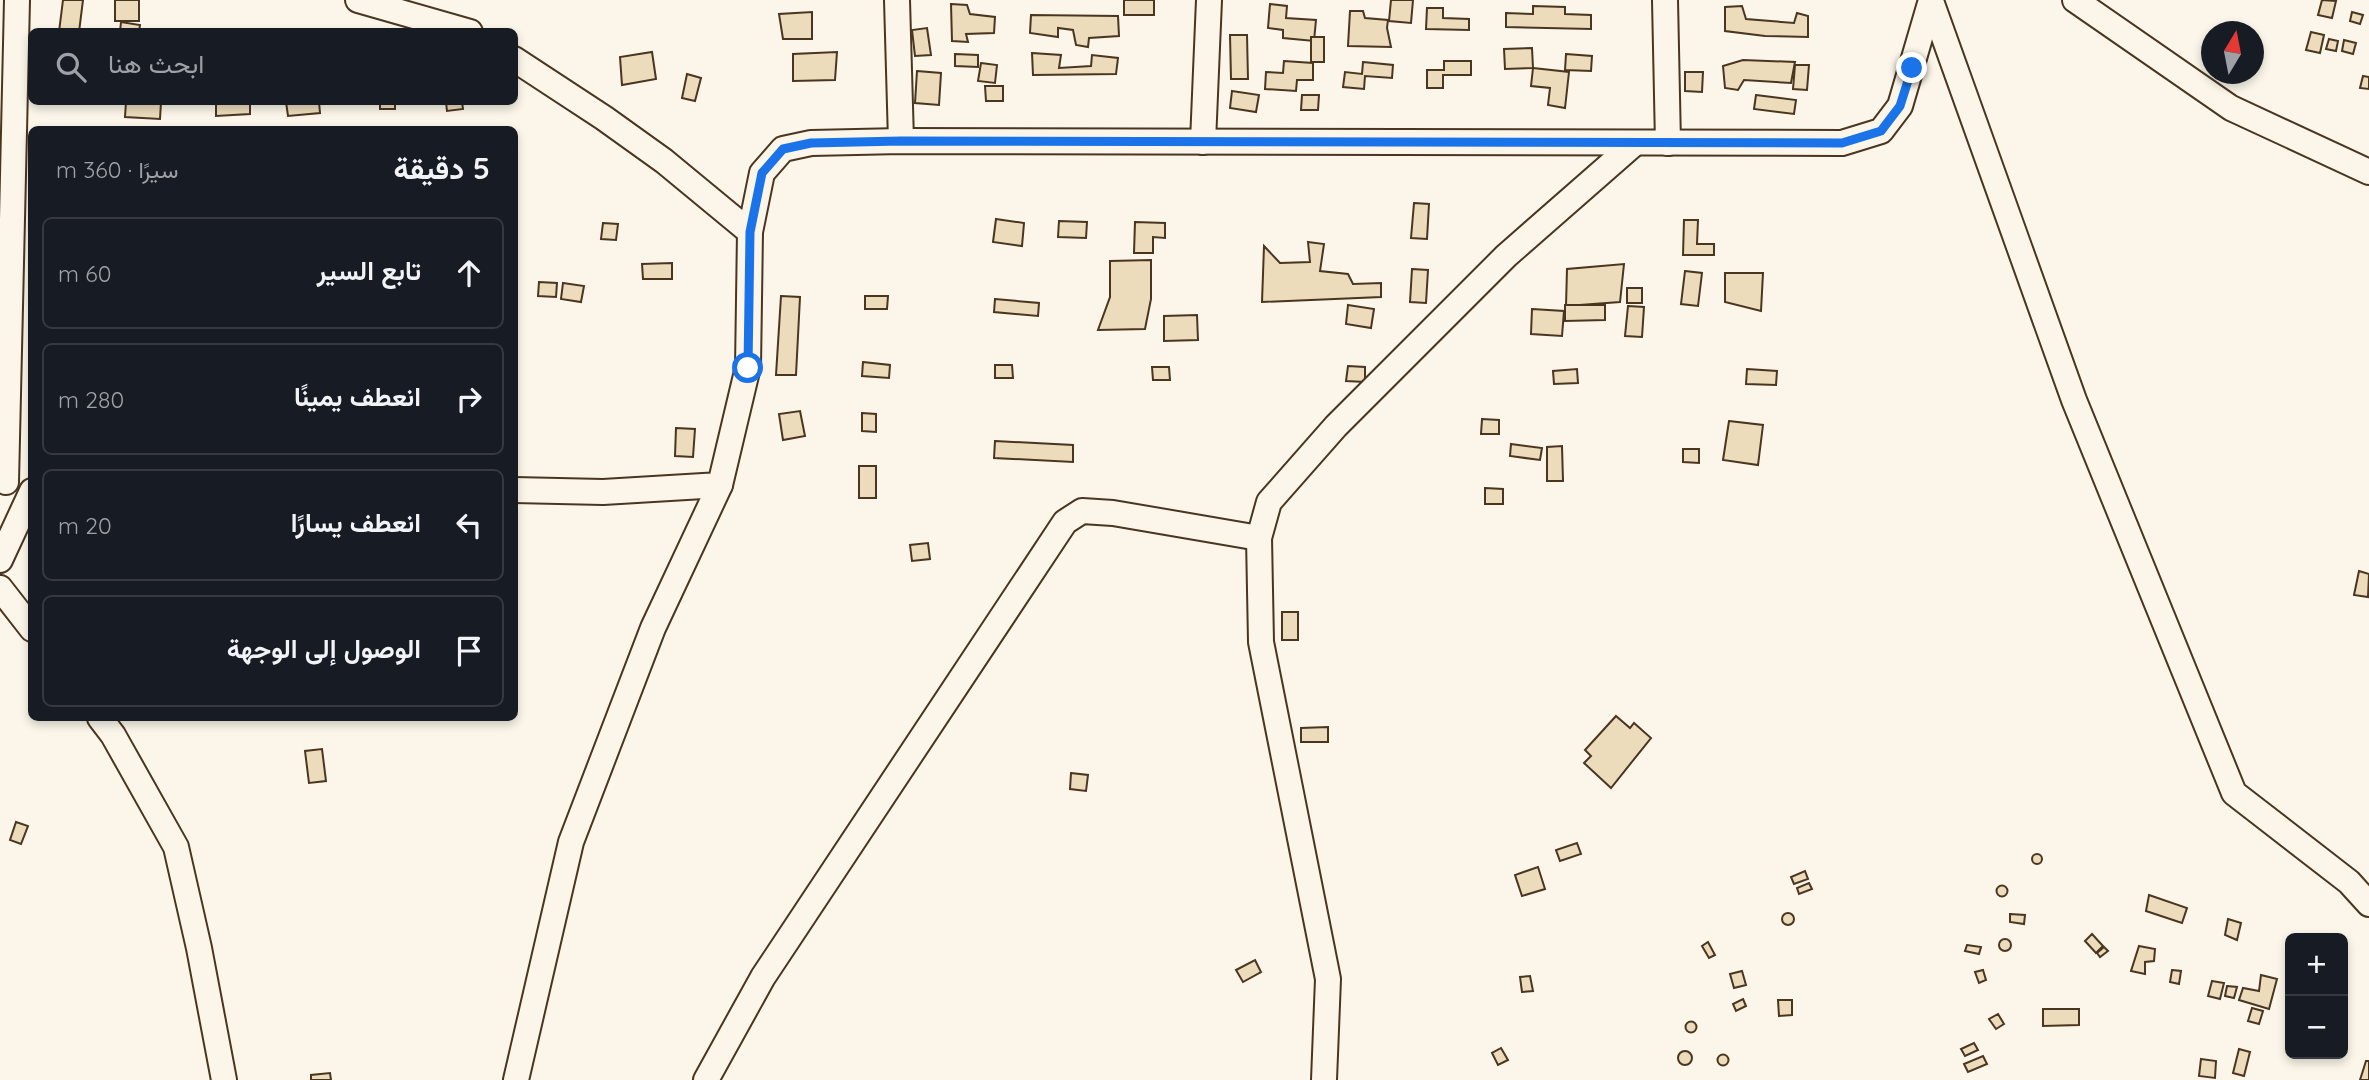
<!DOCTYPE html>
<html lang="ar">
<meta charset="utf-8">
<style>
:root{--surface:#171b24;--page:#242831;--text:#f1f3f6;--muted:#9ea1a6;--line:#363941}
body{margin:0;font-family:Quicksand,Vazirmatn,sans-serif;background:var(--page);color:var(--text);direction:rtl}
.controls{position:absolute;right:21px;bottom:21px;display:grid;overflow:hidden;border-radius:10px;box-shadow:0 4px 10px #0003}
.controls button{width:63px;height:63px;display:grid;place-items:center;padding:0;border:0;border-bottom:2px solid var(--line);background:var(--surface);color:var(--text);font:35px sans-serif}
.compass{position:absolute;left:2201px;top:21px;width:63px;height:63px;border-radius:50%;background:var(--surface);box-shadow:0 4px 10px #0003;rotate:10deg}
.stop{position:absolute;width:21px;height:21px;margin:-16px;border:5px solid #1a73e8;border-radius:50%;background:#fff}
.stop.end{background:#1a73e8;border-color:#fff;box-shadow:0 2px 7px #0008}
.list{margin:0;padding:0;list-style:none}
h2{display:flex;justify-content:space-between;align-items:center;height:91px;margin:0;padding:0 28px;font-size:30px}
h2 small{font-size:23px;font-weight:400;color:var(--muted)}
.list li{display:grid;grid-template-columns:46px 1fr auto;gap:21px;align-items:center;box-sizing:border-box;height:112px;margin:0 14px 14px;padding:0 14px;border:2px solid var(--line);border-radius:10px}
.list b{display:block;font-size:26px;white-space:nowrap}
.list em{font-size:23px;font-style:normal;color:var(--muted)}
.icon{flex:none;width:38px;height:38px;fill:none;stroke:currentColor;stroke-width:2;stroke-linecap:round;stroke-linejoin:round}
.map{position:relative;flex:none;width:2369px;height:1080px;overflow:hidden;direction:ltr}
.search{position:absolute;background:var(--surface);box-shadow:0 4px 10px #0003;left:28px;top:28px;width:490px;height:77px;display:flex;align-items:center;gap:18px;box-sizing:border-box;padding:0 24px;border-radius:10px;color:var(--muted);font-size:26px}
.panel{position:absolute;background:var(--surface);box-shadow:0 4px 10px #0003;left:28px;top:126px;width:490px;height:595px;border-radius:10px;direction:rtl}
.map>svg:first-child{display:block}
</style>
<div class="map">
<svg width="2369" height="1080" viewBox="0 0 2369 1080">
<rect width="100%" height="100%" fill="#fbf6e9"/>
<!-- building -->
<g fill="#ecdcbc" stroke="#4a3520" stroke-width="2">
<polygon points="63,0 83,0 79,32 59,32"/>
<rect x="115" y="0" width="24" height="21"/>
<rect x="1124" y="0" width="30" height="15"/>
<polygon points="1391,0 1413,0 1411,23 1389,21"/>
<polygon points="2322,0 2336,1 2332,18 2318,15"/>
<polygon points="951,4 967,5 970,14 995,17 994,33 966,34 968,42 952,41"/>
<polygon points="1270,4 1287,6 1286,18 1316,20 1314,41 1283,38 1283,30 1268,28"/>
<polygon points="1533,6 1565,7 1565,14 1591,15 1591,29 1506,27 1506,13 1533,14"/>
<polygon points="1742,6 1746,19 1794,23 1797,13 1808,16 1808,37 1765,36 1725,31 1725,7"/>
<polygon points="1427,8 1443,8 1443,18 1469,19 1469,30 1426,29"/>
<polygon points="1350,11 1363,11 1365,18 1388,20 1387,28 1391,47 1348,46"/>
<polygon points="812,12 812,39 783,39 779,14"/>
<polygon points="2352,12 2363,15 2360,24 2350,21"/>
<polygon points="1031,15 1118,16 1119,36 1089,38 1088,47 1076,45 1073,30 1058,28 1058,37 1030,33"/>
<polygon points="121,22 140,25 139,32 120,32"/>
<polygon points="927,28 931,55 915,56 912,30"/>
<polygon points="2311,32 2324,35 2320,53 2306,50"/>
<polygon points="1230,35 1247,35 1248,79 1231,79"/>
<rect x="1311" y="37" width="13" height="25"/>
<polygon points="2329,39 2338,41 2336,51 2326,49"/>
<polygon points="2344,40 2356,43 2353,54 2342,51"/>
<polygon points="1532,48 1533,68 1505,69 1504,49"/>
<polygon points="652,52 656,79 622,85 620,57"/>
<polygon points="837,52 835,80 793,81 793,54"/>
<polygon points="1032,53 1061,55 1059,68 1091,66 1092,55 1118,58 1116,74 1033,75"/>
<polygon points="955,54 978,55 978,67 955,66"/>
<polygon points="1566,54 1592,56 1591,71 1565,70"/>
<polygon points="1743,60 1795,62 1791,83 1744,80 1738,90 1725,88 1723,66"/>
<polygon points="1284,61 1313,63 1313,80 1297,80 1296,91 1265,89 1266,72 1283,73"/>
<polygon points="1444,61 1471,61 1471,75 1443,75 1443,88 1427,88 1427,70 1444,70"/>
<polygon points="1363,62 1393,65 1392,78 1365,76 1364,89 1343,87 1345,72 1362,74"/>
<polygon points="981,63 997,65 995,83 978,81"/>
<polygon points="1795,65 1809,65 1807,90 1793,89"/>
<polygon points="1533,68 1569,72 1565,108 1548,105 1550,88 1531,86"/>
<polygon points="917,71 941,73 939,105 915,103"/>
<polygon points="1685,72 1703,72 1702,92 1685,91"/>
<polygon points="687,74 701,78 695,101 682,98"/>
<polygon points="2363,76 2369,77 2369,89 2360,88"/>
<polygon points="985,86 1003,86 1003,101 986,101"/>
<polygon points="1232,91 1259,95 1256,112 1230,108"/>
<polygon points="1302,95 1319,95 1318,110 1301,110"/>
<polygon points="1756,95 1796,100 1794,114 1754,109"/>
<polygon points="126,102 161,102 160,119 125,117"/>
<polygon points="216,102 250,102 250,114 216,116"/>
<polygon points="286,102 319,102 320,113 288,116"/>
<rect x="380" y="102" width="15" height="7"/>
<polygon points="446,102 462,102 463,109 447,111"/>
<polygon points="1414,203 1429,204 1427,239 1411,238"/>
<polygon points="996,219 1024,223 1022,246 993,242"/>
<polygon points="1684,220 1698,220 1697,244 1714,244 1714,255 1683,255"/>
<polygon points="1059,221 1087,222 1086,238 1058,237"/>
<polygon points="1135,222 1165,223 1165,238 1153,237 1153,253 1134,253"/>
<polygon points="603,223 618,224 616,240 601,239"/>
<polygon points="1308,242 1324,244 1320,271 1348,274 1353,284 1381,283 1381,297 1262,302 1264,246 1280,263 1310,262"/>
<polygon points="1151,260 1151,299 1145,329 1098,330 1110,297 1110,261"/>
<polygon points="672,263 672,279 643,279 642,264"/>
<polygon points="1624,264 1620,302 1566,306 1567,269"/>
<polygon points="1412,269 1428,270 1426,303 1410,302"/>
<polygon points="1685,271 1702,273 1698,306 1681,304"/>
<polygon points="1725,273 1763,273 1761,311 1725,302"/>
<polygon points="539,282 557,283 556,297 538,296"/>
<polygon points="563,283 584,286 581,302 561,299"/>
<rect x="1627" y="288" width="15" height="15"/>
<polygon points="781,296 800,297 796,375 776,375"/>
<polygon points="865,296 888,296 887,309 865,309"/>
<polygon points="995,299 1039,303 1038,316 994,312"/>
<polygon points="1348,305 1374,309 1371,328 1346,324"/>
<polygon points="1565,305 1605,305 1605,320 1565,321"/>
<polygon points="1628,306 1644,307 1642,337 1625,336"/>
<polygon points="1532,309 1564,311 1562,336 1531,334"/>
<polygon points="1197,315 1198,340 1164,341 1164,316"/>
<polygon points="863,362 890,365 889,378 862,376"/>
<polygon points="995,365 1012,365 1013,378 995,378"/>
<polygon points="1348,366 1365,367 1365,382 1346,381"/>
<polygon points="1152,367 1169,367 1170,380 1153,380"/>
<polygon points="1577,369 1578,383 1554,384 1553,371"/>
<polygon points="1747,369 1777,371 1776,385 1746,384"/>
<polygon points="800,411 805,436 783,440 779,414"/>
<polygon points="862,413 876,414 876,432 862,431"/>
<polygon points="1482,419 1499,420 1499,434 1481,434"/>
<polygon points="1729,421 1763,425 1758,465 1723,460"/>
<polygon points="676,428 695,429 693,457 675,456"/>
<polygon points="995,441 1073,445 1073,462 994,458"/>
<polygon points="1511,444 1542,448 1540,460 1510,456"/>
<polygon points="1562,446 1563,481 1547,481 1547,447"/>
<polygon points="1683,449 1699,449 1699,463 1683,462"/>
<rect x="859" y="466" width="17" height="32"/>
<polygon points="1485,488 1503,489 1503,504 1485,504"/>
<polygon points="928,543 930,559 912,561 910,545"/>
<polygon points="2359,571 2369,574 2368,597 2354,595"/>
<rect x="1282" y="612" width="16" height="28"/>
<polygon points="1616,716 1630,728 1634,723 1651,738 1611,788 1584,763 1591,756 1585,750"/>
<polygon points="1328,727 1328,742 1301,742 1301,728"/>
<polygon points="322,749 326,781 309,783 305,751"/>
<polygon points="1071,773 1088,775 1086,791 1070,789"/>
<polygon points="16,822 28,826 21,844 10,840"/>
<polygon points="1577,843 1581,854 1560,861 1556,850"/>
<circle cx="2037" cy="859" r="5"/>
<polygon points="1538,867 1545,889 1522,896 1515,875"/>
<polygon points="1805,871 1808,879 1794,884 1791,877"/>
<polygon points="1809,883 1812,889 1799,894 1797,888"/>
<circle cx="2002" cy="891" r="5.5"/>
<polygon points="2149,895 2187,908 2182,923 2146,911"/>
<circle cx="1788" cy="919" r="6"/>
<polygon points="2010,914 2025,915 2024,924 2010,922"/>
<polygon points="2228,919 2241,923 2237,940 2225,935"/>
<polygon points="2092,934 2103,946 2096,953 2085,941"/>
<circle cx="2005" cy="945" r="6"/>
<polygon points="1708,942 1715,955 1709,958 1702,946"/>
<polygon points="1967,945 1981,947 1979,954 1965,951"/>
<polygon points="2139,946 2155,949 2154,961 2145,962 2145,974 2131,971"/>
<polygon points="2104,947 2108,951 2100,957 2097,953"/>
<polygon points="1255,960 1261,972 1243,982 1236,970"/>
<polygon points="1983,970 1986,980 1979,983 1975,972"/>
<polygon points="2172,970 2181,971 2179,984 2170,982"/>
<polygon points="1742,971 1746,985 1734,988 1730,974"/>
<polygon points="2261,975 2277,979 2269,1009 2239,1000 2243,988 2259,991"/>
<polygon points="1530,976 1533,991 1522,992 1520,977"/>
<polygon points="2212,981 2224,983 2220,999 2208,996"/>
<polygon points="2227,986 2237,987 2234,998 2225,996"/>
<polygon points="1743,999 1746,1006 1736,1011 1733,1004"/>
<polygon points="1778,1000 1792,1000 1792,1015 1779,1016"/>
<polygon points="2252,1008 2263,1011 2259,1024 2248,1021"/>
<polygon points="2043,1009 2079,1009 2079,1025 2043,1026"/>
<polygon points="1998,1014 2004,1024 1996,1029 1989,1019"/>
<circle cx="1691" cy="1027" r="5.5"/>
<polygon points="1974,1043 1978,1050 1965,1056 1961,1049"/>
<polygon points="1501,1048 1508,1060 1498,1065 1492,1053"/>
<polygon points="2239,1049 2250,1052 2244,1076 2233,1073"/>
<circle cx="1685" cy="1058" r="7"/>
<circle cx="1723" cy="1060" r="5.5"/>
<polygon points="1983,1056 1987,1064 1968,1072 1964,1064"/>
<polygon points="2201,1059 2216,1061 2215,1078 2199,1076"/>
<polygon points="2366,1061 2369,1061 2369,1080 2360,1080"/>
<polygon points="330,1073 331,1080 311,1080 311,1075"/>
</g>
<g fill="none" stroke-linecap="round" stroke-linejoin="round">
<defs>
<g id="minor">
<polyline points="358,0 470,32"/>
<polyline points="897,0 901,141"/>
<polyline points="1665,0 1668,143"/>
<polyline points="2075,0 2231,108 2369,172"/>
<polyline points="1931,1 2074,400 2234,793 2349,882 2369,904"/>
<polyline points="514,59 604,118 664,161 750,232"/>
<polyline points="1203,142 1209,0"/>
<polyline points="6,482 17,0"/>
<polyline points="514,490 603,492 720,485 748,367 750,232 762,173 783,149 811,143 901,141 1842,143 1881,131 1900,106 1931,0"/>
<polyline points="0,560 32,491"/>
<polyline points="0,588 32,629"/>
<polyline points="100,718 113,735 176,847 199,948 224,1080"/>
<polyline points="516,1080 571,842 653,628 720,485"/>
<polyline points="706,1080 763,977 1065,522 1082,511 1113,513 1259,538"/>
<polyline points="1324,1080 1328,979 1261,642 1259,538 1269,502 1336,426 1506,256 1635,143"/>
</g>
</defs>
<!-- minor casing -->
<use href="#minor" stroke="#4a3520" stroke-width="28"/>
<!-- minor -->
<use href="#minor" stroke="#fbf6e9" stroke-width="24"/>
</g>
<g fill="none" stroke-linecap="round" stroke-linejoin="round">
<!-- route -->
<polyline stroke="#1a73e8" stroke-width="9" points="748,368 750,232 762,173 783,149 811,143 901,141 1842,143 1881,131 1900,106 1912,68"/>
</g>
</svg>
<div class="controls">
<button>+</button>
<button>−</button>
</div>
<svg class="compass" viewBox="-18 -18 36 36"><path d="M0-13l5 13h-10z" fill="#e53935"/><path d="M0 13l5-13h-10z" fill="#9ea1a6"/></svg>
<div class="stop" style="left:748px;top:368px"></div>
<div class="stop end" style="left:1912px;top:68px"></div>
<div class="search"><svg class="icon" aria-label="search" viewBox="0 0 24 24"><circle cx="10" cy="10" r="6"/><path d="M15 15l6 6"/></svg>ابحث هنا</div>
<section class="panel">
<h2>5 دقيقة<small>سيرًا · 360 m</small></h2>
<ul class="list">
<li><svg class="icon" aria-label="ahead" viewBox="0 0 24 24"><path d="M12 20V5M6 11l6-6 6 6"/></svg><div><b>تابع السير</b></div><em>60 m</em></li>
<li><svg class="icon" aria-label="right" viewBox="0 0 24 24"><path d="M7 20v-9h11M14 6l5 5-5 5"/></svg><div><b>انعطف يمينًا</b></div><em>280 m</em></li>
<li><svg class="icon" aria-label="left" viewBox="0 0 24 24"><path d="M17 20v-9H6M10 6l-5 5 5 5"/></svg><div><b>انعطف يسارًا</b></div><em>20 m</em></li>
<li><svg class="icon" aria-label="arrive" viewBox="0 0 24 24"><path d="M6 21V4h12l-3 4 3 4H6"/></svg><div><b>الوصول إلى الوجهة</b></div></li>
</ul>
</section>
</div>
